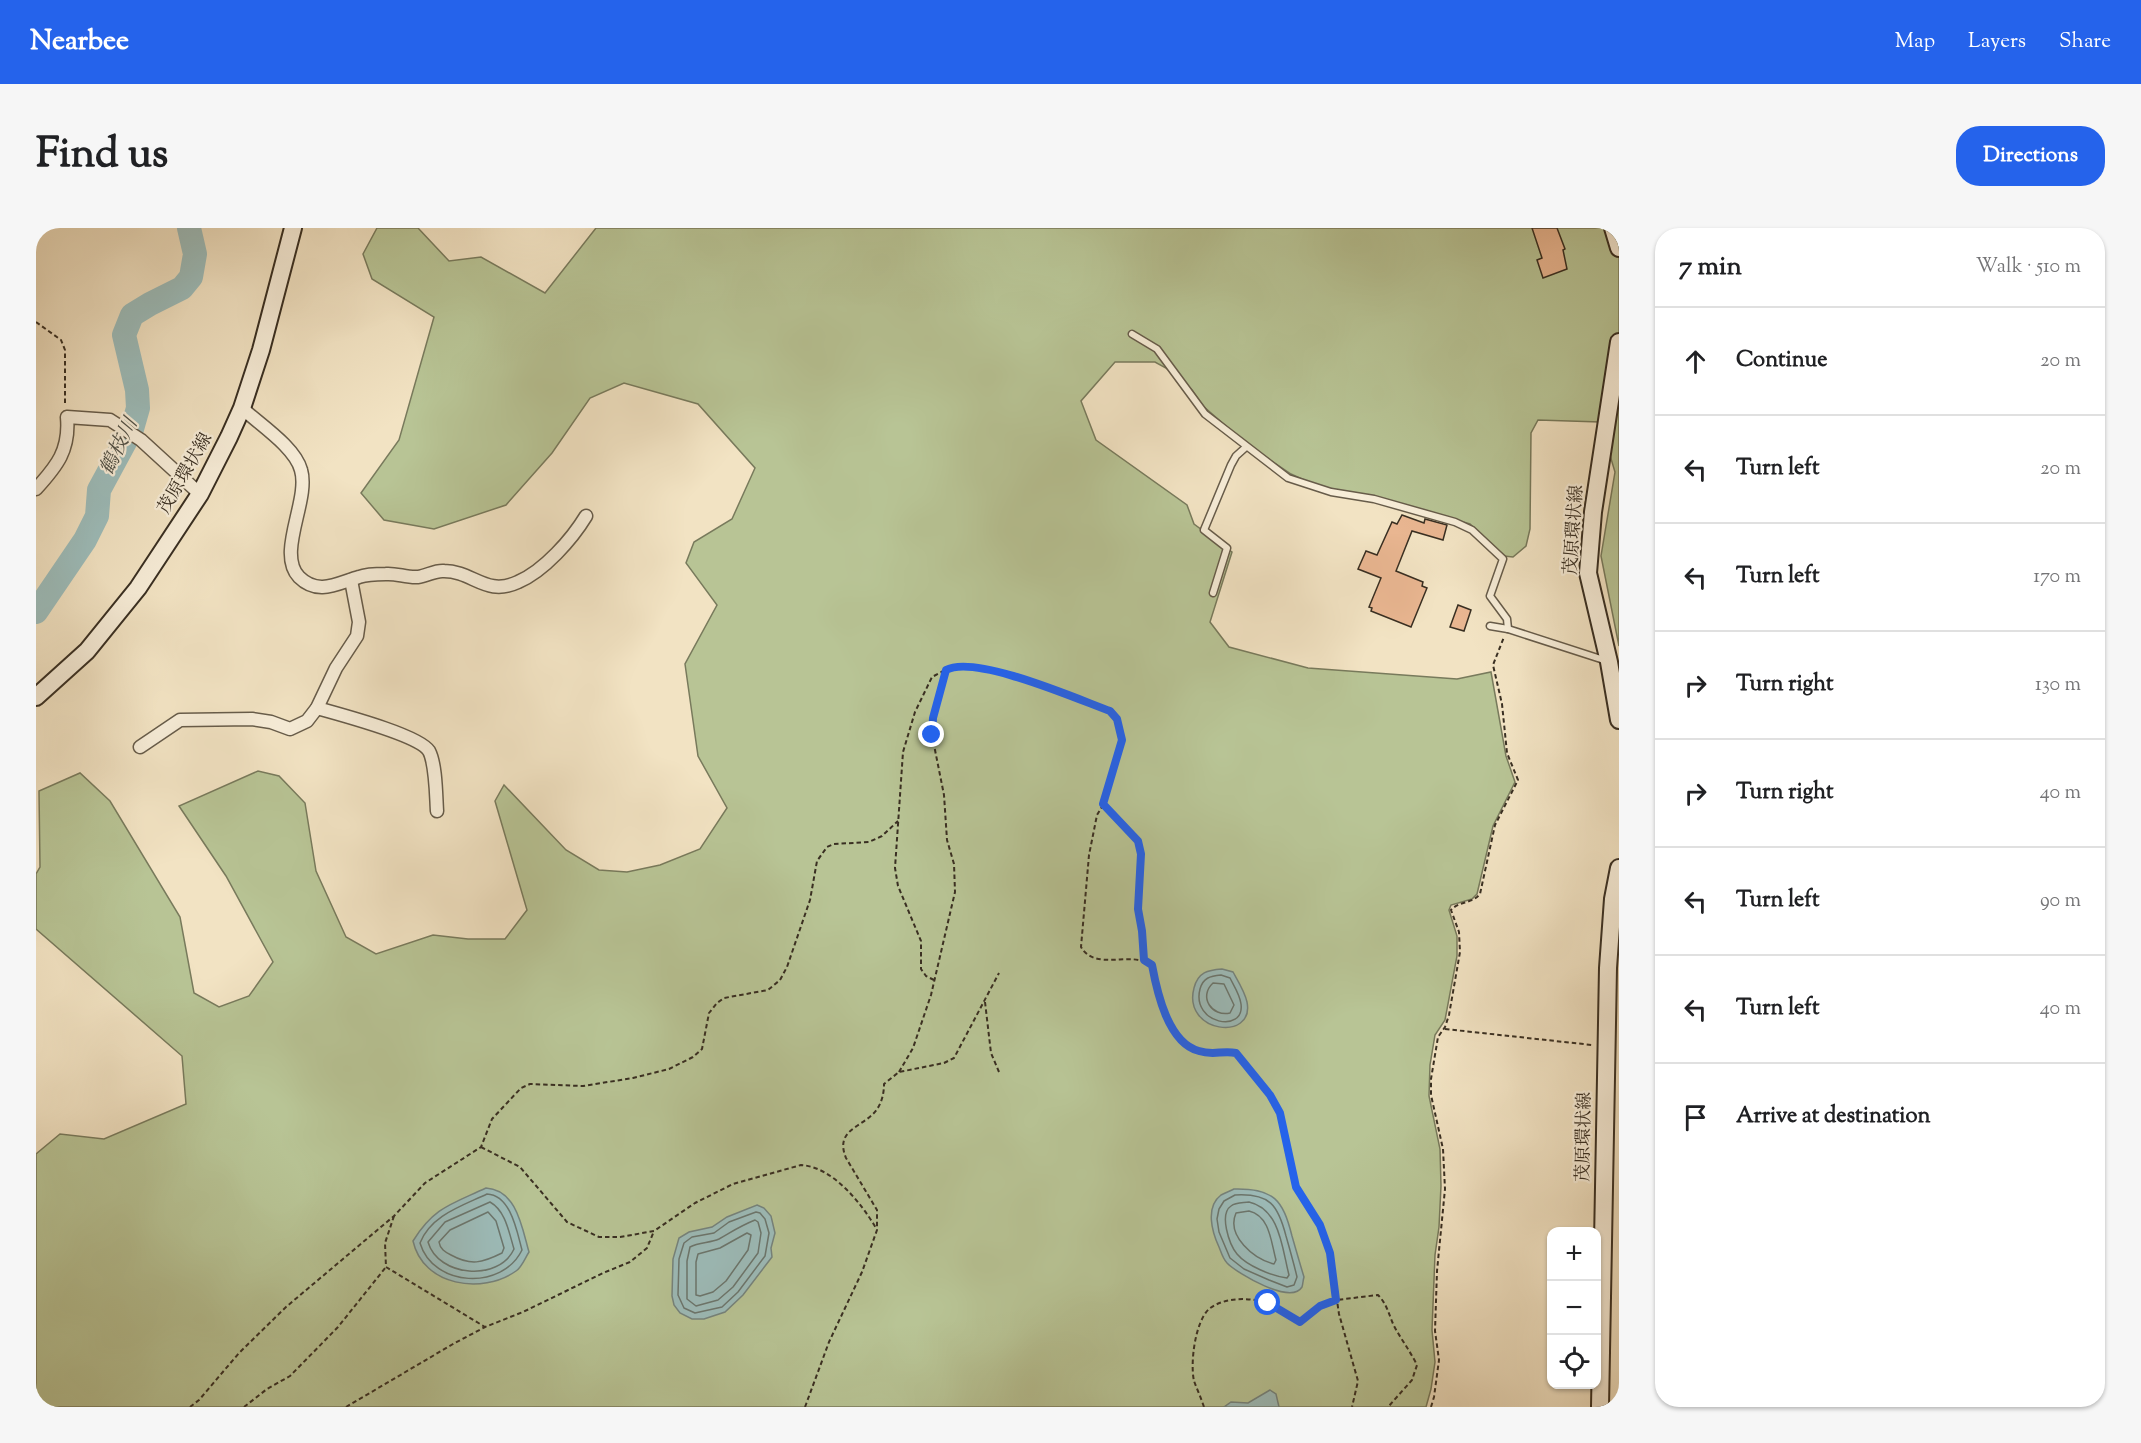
<!DOCTYPE html>
<meta charset="utf-8">
<style>
:root{--surface:#fff;--page:#f6f6f6;--text:#202124;--muted:#757577;--line:#e0e0e0;--accent:#2563eb}
body{margin:0;font-family:"Sorts Mill Goudy","Noto Serif JP",serif;background:var(--page);color:var(--text)}
.controls{position:absolute;right:18px;bottom:18px;display:grid;overflow:hidden;border-radius:12px;box-shadow:0 2px 4px #0004}
.controls button{width:54px;height:54px;display:grid;place-items:center;padding:0;border:0;border-bottom:2px solid var(--line);background:var(--surface);color:var(--text);font:30px sans-serif}
.stop{position:absolute;width:18px;height:18px;margin:-14px;border:4px solid #2563eb;border-radius:50%;background:#fff}
.stop.end{background:#2563eb;border-color:#fff;box-shadow:0 2px 6px #0008}
.list{margin:0;padding:0;list-style:none}
h2{display:flex;justify-content:space-between;align-items:center;height:78px;margin:0;padding:0 24px;font-size:26px}
h2 small{font-size:20px;font-weight:400;color:var(--muted)}
.list li{display:grid;grid-template-columns:39px 1fr auto;gap:18px;align-items:center;box-sizing:border-box;height:108px;padding:0 24px;border-top:2px solid var(--line)}
.list b{display:block;font-size:22px;white-space:nowrap}
.list em{font-size:20px;font-style:normal;color:var(--muted)}
.icon{flex:none;width:33px;height:33px;fill:none;stroke:currentColor;stroke-width:2;stroke-linecap:round;stroke-linejoin:round}
.map{position:relative;flex:none;width:1583px;height:1179px;overflow:hidden;border-radius:24px}
header{display:flex;align-items:center;gap:36px;box-sizing:border-box;height:84px;padding:0 30px;background:var(--accent);color:#fff}
header strong{font-size:28px}
nav{display:flex;gap:33px;margin-inline-start:auto;font-size:21px}
.intro{display:flex;align-items:center;justify-content:space-between;box-sizing:border-box;height:144px;padding:0 36px}
h1{margin:0;font-size:42px}
.button{padding:15px 27px;border-radius:24px;background:var(--accent);color:#fff;font-size:21px;font-weight:700}
main{display:flex;gap:36px;padding:0 36px}
aside{flex:1;background:var(--surface);border-radius:24px;box-shadow:0 2px 4px #0004}
.map>svg:first-child{display:block}
</style>
<header>
<strong>Nearbee</strong>
<nav><a>Map</a><a>Layers</a><a>Share</a></nav>
</header>
<div class="intro"><h1>Find us</h1><a class="button">Directions</a></div>
<main>
<div class="map">
<svg width="1583" height="1179" viewBox="0 0 1583 1179">
<rect width="100%" height="100%" fill="#f2e3c3"/>
<filter id="stains"><feTurbulence type="fractalNoise" baseFrequency=".00333" numOctaves="4"/><feColorMatrix values="0 0 0 0 .2 0 0 0 0 .09 0 0 0 0 .02 0 0 0 .5 -.17"/></filter>
<radialGradient id="worn" r=".72"><stop offset=".6" stop-color="#630" stop-opacity="0"/><stop offset="1" stop-color="#630" stop-opacity=".3"/></radialGradient>
<!-- green -->
<polygon fill="#b8c495" stroke="#787a5c" stroke-width="1.5" points="341,0 382,0 413,33 445,29 509,65 560,0 1583,0 1583,418 1565,328 1579,244 1564,194 1502,192 1495,205 1494,301 1490,318 1477,329 1468,328 1434,296 1341,269 1283,259 1255,246 1212,217 1167,178 1156,162 1130,140 1119,134 1079,134 1045,173 1060,212 1151,277 1158,296 1196,324 1174,394 1193,419 1272,440 1421,451 1455,444 1470,528 1479,554 1457,598 1441,666 1436,671 1415,677 1413,682 1421,708 1421,728 1409,792 1399,807 1394,837 1393,868 1404,921 1405,958 1403,999 1399,1027 1396,1102 1399,1134 1395,1161 1390,1179 0,1179 0,926 24,906 68,911 150,876 146,828 0,701 0,646 4,639 3,563 44,545 74,573 144,689 158,765 183,779 213,768 237,734 190,648 143,578 222,543 243,548 269,575 280,643 310,709 340,726 397,707 432,711 469,711 491,682 459,573 468,557 530,622 563,642 591,644 624,637 664,621 691,580 662,528 649,436 681,377 650,335 658,314 696,291 719,240 662,176 588,155 554,170 516,225 470,277 398,301 348,292 325,265 363,212 398,89 336,51 327,26"/>
<!-- water -->
<g fill="#9dbdbb" stroke="#75847e" stroke-width="1.5">
<path d="M1186,741l11,3c5,9 12,20 14,30 8,40 -65,31 -53,-14 4,-16 14,-18 28,-19z"/>
<path d="M450,960c31,2 36,40 43,64 -4,6 -7,15 -13,19 -34,24 -93,15 -103,-30 21,-34 39,-37 73,-53z"/>
<path d="M1198,961c40,-1 49,11 58,47 4,14 8,28 12,41 -1,3 -1,7 -2,10 -11,18 -64,-13 -75,-24 -4,-4 -6,-11 -8,-16 -7,-15 -14,-40 2,-52 4,-2 9,-4 13,-6z"/>
<polygon points="721,977 728,980 735,988 739,1005 735,1020 736,1029 707,1067 689,1084 668,1091 656,1091 644,1085 638,1077 636,1068 637,1031 643,1010 653,1004 676,999 691,989"/>
<polygon points="1234,1162 1240,1166 1243,1179 1188,1179 1195,1174 1212,1175"/>
</g>
<g fill="none" stroke-linecap="round" stroke-linejoin="round">
<!-- shore -->
<g stroke="#6b766e" stroke-width="1.5">
<path d="M1185,747l9,3c4,8 10,17 11,26 4,30 -50,20 -41,-15 3,-11 10,-13 21,-14z"/>
<path d="M1177,755l11,1 10,21 -4,8c-18,4 -32,-16 -17,-30z"/>
<path d="M451,966c24,1 30,38 35,56 -20,41 -89,37 -102,-7 11,-28 42,-37 67,-49z"/>
<path d="M1199,967c35,-2 43,10 51,41 4,14 8,28 11,41l-3,8 -7,2 -18,-7 -25,-11 -14,-11 -11,-26 -2,-13 2,-10 5,-8z"/>
<path d="M454,974c16,9 19,31 24,47 -15,33 -76,28 -86,-7l17,-20z"/>
<path d="M1213,974c31,7 33,46 40,73l-2,3c-15,-2 -40,-12 -50,-24 -8,-10 -18,-40 -6,-48 5,-4 12,-3 18,-4z"/>
<path d="M1213,983c21,5 22,31 27,49l-2,4c-20,-5 -48,-28 -38,-51z"/>
<path d="M452,984l8,9 8,27 -2,5c-20,10 -31,13 -51,2 -6,-3 -11,-6 -12,-13l11,-12z"/>
<polygon points="720,984 724,985 729,991 733,1005 729,1028 702,1064 686,1079 659,1085 648,1080 642,1067 643,1031 648,1015 656,1009 678,1005 693,994"/>
<path d="M719,992l3,2 3,11 -3,20 -25,34 -15,13 -22,6 -9,-7v-38l3,-14c9,-5 20,-4 29,-8 14,-8 21,-13 36,-19z"/>
<polygon points="711,1005 715,1007 712,1022 690,1053 677,1064 664,1068 660,1067 660,1034 662,1026 684,1020"/>
</g>
<!-- river -->
<polyline stroke="#9dbdbb" stroke-width="24" points="0,384 49,312 61,288 63,262 96,201 102,180 101,162 88,107 96,87 114,76 146,60 155,49 159,26 153,0"/>
</g>
<!-- building -->
<g fill="#e9b691" stroke="#392f22" stroke-width="1.5">
<polygon points="1496,0 1521,0 1529,21 1527,22 1531,41 1507,50 1501,32 1506,30"/>
<polygon points="1366,287 1388,295 1389,291 1411,297 1407,312 1376,303 1360,343 1387,354 1386,358 1391,360 1375,399 1335,383 1336,380 1333,379 1345,350 1322,341 1330,323 1341,327 1356,294 1361,296"/>
<polygon points="1422,377 1435,382 1428,403 1414,399"/>
</g>
<g fill="none" stroke-linecap="round" stroke-linejoin="round">
<defs>
<g id="lane">
<polyline points="1096,106 1121,121 1169,186 1252,250 1295,264 1338,271 1419,294 1436,302 1467,331 1454,368 1471,391 1472,401"/>
<polyline points="1177,365 1191,320 1168,302 1195,237 1200,228 1210,219"/>
<polyline points="1454,398 1472,401 1571,433"/>
</g>
<g id="street">
<path d="M206,180c17,16 53,39 59,62 9,30 -25,83 -2,107 19,19 39,6 60,0 8,-3 18,-3 27,-3 10,-1 21,4 32,3 9,-1 17,-7 26,-6 29,0 42,26 74,11 26,-11 54,-43 68,-66"/>
<path d="M0,261c21,-23 34,-39 31,-72l43,3 31,20 59,54"/>
<path d="M281,480c21,6 102,27 112,43 7,13 7,45 8,60"/>
<polyline points="104,519 144,492 216,491 235,494 254,501 271,493 281,480 300,440 321,408 323,394 315,352"/>
</g>
<g id="secondary">
<polyline points="1577,0 1583,20"/>
<polyline points="1583,114 1557,284 1552,345 1573,434 1583,492"/>
<polyline points="0,469 51,423 102,360 164,266 193,209 206,180 225,122 257,0"/>
<polyline points="1564,1179 1572,740 1577,671 1583,640"/>
</g>
</defs>
<!-- lane casing -->
<use href="#lane" stroke="#675c4a" stroke-width="9"/>
<!-- street casing -->
<use href="#street" stroke="#675c4a" stroke-width="15"/>
<!-- secondary casing -->
<use href="#secondary" stroke="#392f22" stroke-width="20"/>
<!-- path -->
<g stroke="#392f22" stroke-width="2" stroke-dasharray="4.5 3" stroke-linecap="butt">
<polyline points="0,94 25,112 29,122 29,177"/>
<polyline points="1067,577 1102,613 1105,626 1102,682 1108,732"/>
<path d="M898,752l-8,-4 -5,-7v-28l-23,-55 -3,-18 8,-116 12,-40 17,-35 19,-10h25l39,9 95,35 7,8 5,21 -19,65 -6,10 -8,40 -8,92c15,25 50,3 70,18 6,27 17,78 48,86 16,5 23,-1 37,2l34,42 10,18 16,74 24,38 10,28 9,61 19,67 -6,26"/>
<polyline points="949,774 955,825 963,844"/>
<polyline points="1409,801 1556,817"/>
<polyline points="863,844 877,820 895,767 919,664 918,636 911,612 908,567 896,507 897,490 909,444"/>
<path d="M445,919l39,20 47,55 32,15h21l34,-6 41,-28 38,-19 68,-19c32,2 60,38 75,63"/>
<polyline points="358,988 349,1015 350,1039 449,1099"/>
<polyline points="154,1179 163,1172 203,1125 250,1079 358,988 389,955 445,919 456,891 485,860 494,856 547,858 597,850 633,841 657,829 666,821 673,785 681,775 688,770 732,762 744,752 751,739 774,672 781,633 791,619 798,616 833,614 846,608 862,593"/>
<polyline points="208,1179 231,1161 254,1148 302,1099 350,1039"/>
<polyline points="310,1179 417,1116 449,1099 487,1084 567,1045 594,1034 611,1020 618,1003"/>
<path d="M769,1179l24,-65 33,-70 15,-42v-20l-31,-52c-11,-27 13,-30 27,-44 8,-8 11,-19 11,-30l15,-12 45,-9 10,-5 45,-85"/>
<path d="M1168,1179c-3,-9 -7,-18 -10,-26 -4,-18 1,-59 15,-72 15,-12 41,-12 58,-6 12,4 22,13 33,19l20,-16 16,-6 42,-5c9,9 11,20 16,31 7,13 16,25 23,39l-5,15 -24,27"/>
<path d="M1395,1179l3,-10 5,-37 -4,-29 2,-60 8,-82 -2,-40 -12,-54v-16l7,-42 7,-10 4,-12 11,-63 -1,-20 -8,-22c8,-9 21,-6 29,-16l15,-69 23,-45 -11,-27 -5,-49 -9,-39 11,-28"/>
</g>
<!-- lane -->
<use href="#lane" stroke="#f7edd8" stroke-width="6"/>
<!-- street -->
<use href="#street" stroke="#f7edd8" stroke-width="12"/>
<!-- secondary -->
<use href="#secondary" stroke="#f7edd8" stroke-width="16"/>
</g>
<g fill="none" stroke-linecap="round" stroke-linejoin="round">
<!-- route -->
<path stroke="#2563eb" stroke-width="8" d="M896,507l1,-17 13,-48c29,-16 131,29 164,41l7,8 5,21 -19,64 35,37 3,13 -3,55 4,22 2,29 8,5c5,27 16,78 47,86 15,5 23,-1 37,2l34,42 10,18 16,74 24,38 10,28 6,47 -16,6 -20,16 -32,-19"/>
</g>
<g text-anchor="middle" dominant-baseline="central" stroke-width="4.5" stroke-linejoin="round" paint-order="stroke">
<!-- street labels -->
<g font-size="18" fill="#392f22" stroke="#f7edd8">
<text transform="translate(150 246) rotate(-60)">茂原環状線</text>
<text transform="translate(1539 302) rotate(-86)">茂原環状線</text>
<text transform="translate(1549 909) rotate(-89)">茂原環状線</text>
</g>
<!-- water labels -->
<g font-size="20" font-style="italic" fill="#525248" stroke="#f7edd8">
<text transform="translate(84 219) rotate(-64)">鶴枝川</text>
</g>
</g>
<rect width="100%" height="100%" filter="url(#stains)"/>
<rect width="100%" height="100%" fill="url(#worn)"/>
</svg>
<div class="controls">
<button>+</button>
<button>−</button>
<button><svg class="icon" aria-label="locate" viewBox="0 0 24 24"><circle cx="12" cy="12" r="6"/><path d="M12 2v4M12 18v4M2 12h4M18 12h4"/></svg></button>
</div>
<div class="stop" style="left:1232px;top:1075px"></div>
<div class="stop end" style="left:896px;top:507px"></div>
</div>
<aside>
<h2>7 min<small>Walk · 510 m</small></h2>
<ul class="list">
<li><svg class="icon" aria-label="ahead" viewBox="0 0 24 24"><path d="M12 20V5M6 11l6-6 6 6"/></svg><div><b>Continue</b></div><em>20 m</em></li>
<li><svg class="icon" aria-label="left" viewBox="0 0 24 24"><path d="M17 20v-9H6M10 6l-5 5 5 5"/></svg><div><b>Turn left</b></div><em>20 m</em></li>
<li><svg class="icon" aria-label="left" viewBox="0 0 24 24"><path d="M17 20v-9H6M10 6l-5 5 5 5"/></svg><div><b>Turn left</b></div><em>170 m</em></li>
<li><svg class="icon" aria-label="right" viewBox="0 0 24 24"><path d="M7 20v-9h11M14 6l5 5-5 5"/></svg><div><b>Turn right</b></div><em>130 m</em></li>
<li><svg class="icon" aria-label="right" viewBox="0 0 24 24"><path d="M7 20v-9h11M14 6l5 5-5 5"/></svg><div><b>Turn right</b></div><em>40 m</em></li>
<li><svg class="icon" aria-label="left" viewBox="0 0 24 24"><path d="M17 20v-9H6M10 6l-5 5 5 5"/></svg><div><b>Turn left</b></div><em>90 m</em></li>
<li><svg class="icon" aria-label="left" viewBox="0 0 24 24"><path d="M17 20v-9H6M10 6l-5 5 5 5"/></svg><div><b>Turn left</b></div><em>40 m</em></li>
<li><svg class="icon" aria-label="arrive" viewBox="0 0 24 24"><path d="M6 21V4h12l-3 4 3 4H6"/></svg><div><b>Arrive at destination</b></div></li>
</ul>
</aside>
</main>
